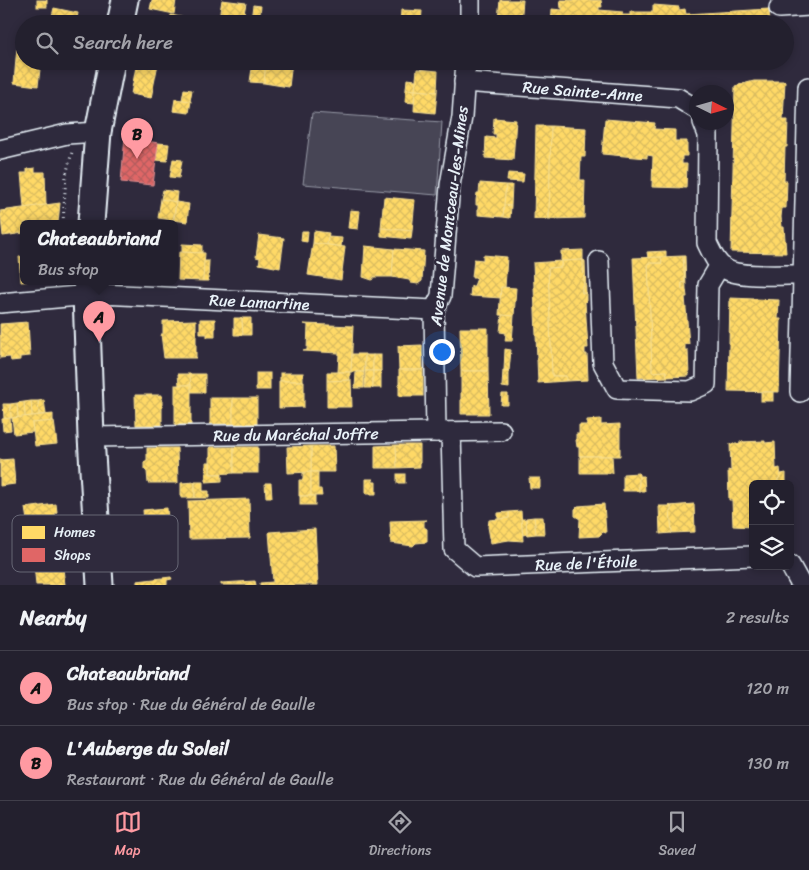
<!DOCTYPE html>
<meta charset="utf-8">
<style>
:root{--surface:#23202e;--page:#2b2836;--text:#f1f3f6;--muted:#a3a3aa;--line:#403e4a;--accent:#ff9aa2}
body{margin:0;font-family:Sriracha,sans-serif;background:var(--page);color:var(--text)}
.controls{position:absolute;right:15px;bottom:15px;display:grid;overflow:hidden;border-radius:8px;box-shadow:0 2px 8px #0003}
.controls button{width:45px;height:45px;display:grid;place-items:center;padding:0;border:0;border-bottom:1px solid var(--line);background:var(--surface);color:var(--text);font:25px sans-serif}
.compass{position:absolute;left:689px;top:85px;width:45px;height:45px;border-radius:50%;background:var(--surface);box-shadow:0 2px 8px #0003;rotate:95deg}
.you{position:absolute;left:441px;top:351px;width:18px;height:18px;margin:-12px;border:4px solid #fff;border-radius:50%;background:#1a73e8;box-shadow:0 0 0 8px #1a73e833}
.badge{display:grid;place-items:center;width:32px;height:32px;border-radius:50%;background:var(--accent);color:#111;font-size:16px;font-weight:700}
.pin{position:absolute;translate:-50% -41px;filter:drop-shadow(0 1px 2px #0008)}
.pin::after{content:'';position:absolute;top:26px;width:18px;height:15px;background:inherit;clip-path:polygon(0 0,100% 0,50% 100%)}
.popup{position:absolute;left:20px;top:220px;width:158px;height:65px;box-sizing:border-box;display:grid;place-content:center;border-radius:8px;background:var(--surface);filter:drop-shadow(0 1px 4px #0005);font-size:16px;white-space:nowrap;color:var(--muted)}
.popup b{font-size:19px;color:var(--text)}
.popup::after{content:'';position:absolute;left:50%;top:100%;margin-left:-10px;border:10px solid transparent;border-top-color:var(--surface)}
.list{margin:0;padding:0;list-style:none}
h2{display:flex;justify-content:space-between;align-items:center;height:65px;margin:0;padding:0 20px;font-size:21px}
h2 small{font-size:16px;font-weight:400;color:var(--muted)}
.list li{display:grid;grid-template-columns:32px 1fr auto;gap:15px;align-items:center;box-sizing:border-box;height:75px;padding:0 20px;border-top:1px solid var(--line)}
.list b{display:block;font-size:19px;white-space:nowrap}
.list p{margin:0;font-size:16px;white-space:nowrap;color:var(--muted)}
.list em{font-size:16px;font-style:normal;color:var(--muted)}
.icon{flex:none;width:28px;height:28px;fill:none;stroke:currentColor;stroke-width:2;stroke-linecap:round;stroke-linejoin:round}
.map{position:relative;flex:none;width:809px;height:585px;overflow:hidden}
.search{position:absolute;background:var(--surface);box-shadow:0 2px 8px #0003;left:15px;right:15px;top:15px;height:55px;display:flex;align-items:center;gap:12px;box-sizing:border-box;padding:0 18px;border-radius:28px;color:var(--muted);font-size:19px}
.sheet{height:215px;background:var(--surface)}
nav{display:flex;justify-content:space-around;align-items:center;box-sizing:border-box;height:70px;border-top:1px solid var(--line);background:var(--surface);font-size:14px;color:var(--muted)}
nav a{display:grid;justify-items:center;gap:2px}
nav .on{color:var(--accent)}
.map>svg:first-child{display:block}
</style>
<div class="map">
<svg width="809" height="585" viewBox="0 0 809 585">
<defs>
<pattern id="homes-cross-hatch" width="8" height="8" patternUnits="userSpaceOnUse" patternTransform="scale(1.25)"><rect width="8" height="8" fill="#ffd966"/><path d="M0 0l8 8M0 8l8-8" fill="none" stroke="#dabc60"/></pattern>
<pattern id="shops-cross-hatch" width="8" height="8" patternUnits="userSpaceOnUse" patternTransform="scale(1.25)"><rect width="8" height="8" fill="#e06666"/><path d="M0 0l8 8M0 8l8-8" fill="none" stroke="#b25d5e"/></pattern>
</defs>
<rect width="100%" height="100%" fill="#2f2a3d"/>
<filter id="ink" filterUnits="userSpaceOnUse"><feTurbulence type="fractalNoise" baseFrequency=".02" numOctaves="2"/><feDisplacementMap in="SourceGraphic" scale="10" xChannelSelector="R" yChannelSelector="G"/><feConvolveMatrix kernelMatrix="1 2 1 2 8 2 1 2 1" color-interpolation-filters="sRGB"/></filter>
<g filter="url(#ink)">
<!-- garden -->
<polygon fill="#464455" stroke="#979aa6" points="312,113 442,122 437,195 303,184"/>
<!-- homes -->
<g fill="url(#homes-cross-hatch)" stroke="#f8e092">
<rect x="37" y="0" width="10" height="7"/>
<polygon points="152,0 176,0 174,14 150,9"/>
<polygon points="222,0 246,3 242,24 218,24"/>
<polygon points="500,0 523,0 521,24 493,24 502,23 502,18 498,18"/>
<polygon points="560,0 601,0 602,7 599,7 599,10 623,12 622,15 630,15 630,12 653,12 653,5 679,7 679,10 685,9 686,14 769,9 770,24 551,24 552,9 562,10 563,8 561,8"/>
<polygon points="253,5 261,6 259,21 251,20"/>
<polygon points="54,8 78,13 76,24 50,24"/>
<polygon points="401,10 422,11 421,23 426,24 400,24"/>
<polygon points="171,15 185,18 184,24 169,24"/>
<polygon points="17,49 24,50 24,59 16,58"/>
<polygon points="16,58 24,59 24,61 41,61 38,86 14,83"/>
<polygon points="137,61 158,64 151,98 131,94"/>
<polygon points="253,61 266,61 264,83 250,82"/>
<polygon points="266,61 292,61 289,87 264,83"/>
<polygon points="417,69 438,71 437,92 415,90"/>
<polygon points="407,79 416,80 415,90 406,89"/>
<polygon points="754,81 785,81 783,120 788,120 787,147 785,147 784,181 787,181 786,208 782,208 781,217 782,227 784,227 786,253 731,252 735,86"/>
<polygon points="184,89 192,90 190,101 182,100"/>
<polygon points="406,89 415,90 414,103 405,102"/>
<polygon points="415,90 437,92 435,113 414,111"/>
<polygon points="175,99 191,101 189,113 173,111"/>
<polygon points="494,118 516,120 513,160 485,158 486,137 496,138 496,134 493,134"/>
<polygon points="605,119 655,123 654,129 675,130 675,141 687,141 687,156 682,156 682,164 687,164 686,188 652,187 653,156 647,155 647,158 602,154"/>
<polygon points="536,126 551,126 549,219 534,219"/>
<polygon points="551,126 586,128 585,157 581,157 580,180 585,180 584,218 549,219"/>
<polygon points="158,143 169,144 167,161 156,160"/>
<polygon points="173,159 182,160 179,178 170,177"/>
<polygon points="35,168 35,172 45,172 46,205 24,208 21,173 27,173 27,169"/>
<polygon points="508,173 524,174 523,182 507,181"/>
<polygon points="480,183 506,185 503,217 478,215 478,205 476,205 476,200 477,193 479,193"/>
<polygon points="506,185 512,185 511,206 504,205"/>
<polygon points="163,190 177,192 176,202 161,199"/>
<polygon points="384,197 415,200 412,231 381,228"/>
<polygon points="161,199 176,202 173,220 158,218"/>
<polygon points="176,202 189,204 187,222 174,220"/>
<polygon points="60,203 58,223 24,223 24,233 3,236 0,211"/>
<polygon points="504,205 511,206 510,218 503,217"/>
<polygon points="350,210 360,211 358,229 348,228"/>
<polygon points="381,228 412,231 411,239 381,236"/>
<polygon points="302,231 308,231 307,242 301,241"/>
<polygon points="314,231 329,233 327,245 313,243"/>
<polygon points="259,235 284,238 280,268 259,264 260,258 256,257"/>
<polygon points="328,237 342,238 341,247 327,245"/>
<polygon points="313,243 345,247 341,280 308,275"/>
<polygon points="182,244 202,245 202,253 182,252"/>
<polygon points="365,246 394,249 392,277 374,277 372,280 363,277"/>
<polygon points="394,249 424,251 422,281 418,284 411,283 409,280 392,277"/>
<polygon points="583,250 583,260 561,261 561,251"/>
<polygon points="666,251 666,257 648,258 647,252"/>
<polygon points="179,252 205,253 203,281 178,280"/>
<polygon points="483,255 507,257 505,288 501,287 501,298 471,296 470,297 471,286 474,286 477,278 472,278 474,259 483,260"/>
<polygon points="24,256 24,281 37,281 21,282 19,257"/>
<polygon points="683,256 685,282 682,283 682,289 686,289 687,297 685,297 689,344 685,344 685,350 688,350 689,376 667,377 666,371 652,372 648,263 662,263 661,257"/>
<polygon points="683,256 685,256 686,289 682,289 682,283 685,282"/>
<polygon points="661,257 662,263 648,263 652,372 666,371 667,377 638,378 633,258"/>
<polygon points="583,260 584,287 582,287 582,293 586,293 586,301 585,302 588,348 585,348 585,354 587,354 588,380 566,381 566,376 552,376 548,268 561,267 561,261"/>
<polygon points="583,260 585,261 586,293 582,293 582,287 584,287"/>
<polygon points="204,261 209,261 208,281 203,281"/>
<polygon points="561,261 561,267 548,268 552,376 566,376 566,381 538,383 533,263"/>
<polygon points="501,287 516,288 514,316 499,315"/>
<polygon points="730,298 779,300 778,319 781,319 779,392 728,391"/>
<polygon points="502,315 514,316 512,341 505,341 506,333 500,332"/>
<polygon points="234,318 242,318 243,335 234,335"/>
<polygon points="242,318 251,318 251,335 243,335"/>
<polygon points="200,319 215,319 215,337 207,337 207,334 200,334"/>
<polygon points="196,320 196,358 164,358 161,334 163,334 163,321"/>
<polygon points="28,322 30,356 20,357 20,360 11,361 10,357 0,358 0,324"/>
<polygon points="304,324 353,326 351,372 338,372 339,353 303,351 307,350 308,325"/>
<polygon points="460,328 488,328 488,371 461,371"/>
<polygon points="422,345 423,370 399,370 398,346"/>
<polygon points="505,349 511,350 509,371 504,371"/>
<polygon points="352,354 365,354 364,372 351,372"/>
<rect x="365" y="355" width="8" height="16"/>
<rect x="373" y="355" width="8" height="16"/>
<rect x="399" y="370" width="24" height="26"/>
<polygon points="503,370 509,371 509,388 502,387"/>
<rect x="365" y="371" width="8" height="17"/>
<rect x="373" y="371" width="8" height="17"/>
<polygon points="461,371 488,371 489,414 461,414"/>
<polygon points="327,372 350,372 350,380 327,381"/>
<polygon points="356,372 364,372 364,388 355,388"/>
<rect x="256" y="373" width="14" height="17"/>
<rect x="280" y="373" width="23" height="8"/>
<polygon points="178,374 190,374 191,385 179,385"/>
<polygon points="190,374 205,374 205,392 191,392"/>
<polygon points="351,380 352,407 327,407 327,381"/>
<polygon points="279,381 304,381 304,407 279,408"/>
<rect x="175" y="385" width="16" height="40"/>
<rect x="761" y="392" width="12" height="9"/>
<polygon points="502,394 508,394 508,405 501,405"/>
<polygon points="135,395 162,395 162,425 136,425"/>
<rect x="210" y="398" width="23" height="26"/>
<rect x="233" y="398" width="24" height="26"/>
<polygon points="44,400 46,414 39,415 38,401"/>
<polygon points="31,401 38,401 39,415 32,416"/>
<polygon points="31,401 32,416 25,417 24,402"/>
<polygon points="24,402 25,417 18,418 17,403"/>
<polygon points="17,403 18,418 11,418 10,404"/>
<polygon points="3,404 10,404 11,418 4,419"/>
<polygon points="53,414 53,421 32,423 33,432 14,434 12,418"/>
<polygon points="10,418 11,430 3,431 2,419"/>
<polygon points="601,419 601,425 620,424 620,456 579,456 579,447 577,447 576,440 576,434 579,434 579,425 587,425 587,420"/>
<polygon points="54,421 57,444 35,446 32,423"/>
<polygon points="765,441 765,443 775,442 776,469 780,468 781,476 778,479 778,484 753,484 753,527 733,526 732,500 729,500 728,470 731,471 730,444 740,444 740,442"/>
<polygon points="396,445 397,468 375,468 375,446"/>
<polygon points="396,445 420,445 420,467 397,468"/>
<polygon points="311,446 334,446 335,472 311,472"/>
<polygon points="311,446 311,472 288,473 287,447"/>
<polygon points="210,447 234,447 234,473 210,474"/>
<rect x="234" y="447" width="24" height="26"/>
<polygon points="147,448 177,448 178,483 148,483 147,472 144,469 144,462 147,460"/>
<polygon points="580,456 612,456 613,473 580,473"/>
<polygon points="13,459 15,484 0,486 0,460"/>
<polygon points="206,462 210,462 210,474 222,474 222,481 206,482"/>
<polygon points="311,472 311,496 299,496 299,480 303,480 303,473"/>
<polygon points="311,472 318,472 318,489 321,489 322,496 311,496"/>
<polygon points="639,473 639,491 623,491 623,474"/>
<polygon points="786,473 786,484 778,484 778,479 781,476 781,474"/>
<rect x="397" y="474" width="8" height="9"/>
<polygon points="639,476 644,476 645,491 639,491"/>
<polygon points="529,478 540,478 540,488 530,488"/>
<polygon points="366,479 373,479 373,482 376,482 376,494 366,494"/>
<polygon points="195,482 195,498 181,498 181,483"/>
<polygon points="195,482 203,482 203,491 209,491 209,498 195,498"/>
<polygon points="265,483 271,483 272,497 266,497"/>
<rect x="300" y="496" width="15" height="9"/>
<polygon points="249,499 250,538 189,539 188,501"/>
<polygon points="56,504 57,512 55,513 58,535 30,539 25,508"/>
<polygon points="604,504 606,533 603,532 599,536 579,537 580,519 575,516 575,509 578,506"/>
<polygon points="694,504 695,532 671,533 672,533 670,511 671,511 671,506 669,506"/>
<polygon points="659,506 671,506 671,511 670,511 672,533 660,534"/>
<polygon points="167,508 170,544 146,546 143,510"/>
<polygon points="521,511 523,541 509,540 491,543 488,527 489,520 509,518 509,512"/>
<polygon points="509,512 509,518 498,519 498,513"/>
<polygon points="534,517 543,517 544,534 536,534"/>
<polygon points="534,517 536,534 527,535 526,518"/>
<polygon points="521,519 526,519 527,534 523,535"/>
<polygon points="427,520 424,521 424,527 427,529 427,542 416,543 413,546 391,543 390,521"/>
<polygon points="315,529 318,585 260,585 260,583 273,582 269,532"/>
<polygon points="62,561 65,585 36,585 34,564"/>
<polygon points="171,577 172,579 167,580 167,585 137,585 137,581"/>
<polygon points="255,581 256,585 221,585 221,583"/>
</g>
<!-- shops -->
<polygon fill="url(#shops-cross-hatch)" stroke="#e29092" points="126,125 148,127 147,141 158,143 153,185 121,182"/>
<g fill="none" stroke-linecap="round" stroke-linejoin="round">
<defs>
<g id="minor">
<polyline points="470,0 470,24"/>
<polyline points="779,8 809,6"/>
<path id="s1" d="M464,82l214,16 18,11"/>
<path d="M703,122l5,13 -1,108c5,10 8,19 17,25 13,11 66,6 85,7"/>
<polyline points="0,150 67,134 98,132"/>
<polyline points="599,261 603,363 617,389 690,391 706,384 708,285 720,265"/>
<path id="s2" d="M0,303l101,-9 333,16"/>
<polyline points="800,392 808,87"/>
<polyline points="436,432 434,310 441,296 450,185 462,117 466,61"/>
<path id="s3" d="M451,432l3,117 21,18 278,-11"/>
<path id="s4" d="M91,437l410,-6"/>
<polyline points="790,565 801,585"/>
</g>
<g id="major">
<polyline points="120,24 125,0"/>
<polyline points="91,223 98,132 112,61"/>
<polyline points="87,281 86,295 91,437 100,585"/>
</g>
</defs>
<!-- minor casing -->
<use href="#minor" stroke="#e8f1f8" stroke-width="22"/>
<!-- major casing -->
<use href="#major" stroke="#e8f1f8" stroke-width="29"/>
<!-- path -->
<polyline stroke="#e8f1f8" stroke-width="3" stroke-dasharray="1 4" stroke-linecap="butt" points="63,223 66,175 72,152"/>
<!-- minor -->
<use href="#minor" stroke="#2f2a3d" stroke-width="19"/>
<!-- major -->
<use href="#major" stroke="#2f2a3d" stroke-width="25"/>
</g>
</g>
<g text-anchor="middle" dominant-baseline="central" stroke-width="5" stroke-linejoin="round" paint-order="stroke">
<!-- street labels -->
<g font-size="16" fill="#e8f1f8" stroke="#2f2a3d">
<text stroke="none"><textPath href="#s1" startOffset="119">Rue Sainte-Anne</textPath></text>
<text transform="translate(449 216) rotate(-83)">Avenue de Montceau-les-Mines</text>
<text stroke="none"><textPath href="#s2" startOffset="260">Rue Lamartine</textPath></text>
<text stroke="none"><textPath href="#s4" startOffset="205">Rue du Maréchal Joffre</textPath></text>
<text stroke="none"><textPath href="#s3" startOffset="256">Rue de l'Étoile</textPath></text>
</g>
</g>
<!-- legend -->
<rect x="12" y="515" width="166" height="57" rx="8" fill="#2f2a3d" stroke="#666675" stroke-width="1"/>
<rect x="22" y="526" width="23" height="13" fill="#ffd966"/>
<rect x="22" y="548" width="23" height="14" fill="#e06666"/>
<g font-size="14" fill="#e8f1f8">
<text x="54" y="537">Homes</text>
<text x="54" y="560">Shops</text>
</g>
</svg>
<div class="controls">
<button><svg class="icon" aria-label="locate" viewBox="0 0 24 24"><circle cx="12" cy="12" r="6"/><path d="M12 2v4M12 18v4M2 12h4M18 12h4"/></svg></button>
<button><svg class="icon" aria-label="layers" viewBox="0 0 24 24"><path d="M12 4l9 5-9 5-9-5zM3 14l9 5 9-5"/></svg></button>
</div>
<svg class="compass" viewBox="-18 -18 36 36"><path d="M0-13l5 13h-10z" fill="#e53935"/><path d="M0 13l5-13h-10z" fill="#a3a3aa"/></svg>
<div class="you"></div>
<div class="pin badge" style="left:99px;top:342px">A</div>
<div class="popup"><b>Chateaubriand</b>Bus stop</div>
<div class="pin badge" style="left:137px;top:159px">B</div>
<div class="search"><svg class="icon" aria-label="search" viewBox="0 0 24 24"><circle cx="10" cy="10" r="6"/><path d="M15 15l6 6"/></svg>Search here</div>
</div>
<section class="sheet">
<h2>Nearby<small>2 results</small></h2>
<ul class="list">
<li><span class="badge">A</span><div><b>Chateaubriand</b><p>Bus stop · Rue du Général de Gaulle</p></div><em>120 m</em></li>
<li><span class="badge">B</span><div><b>L'Auberge du Soleil</b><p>Restaurant · Rue du Général de Gaulle</p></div><em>130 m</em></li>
</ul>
</section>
<nav>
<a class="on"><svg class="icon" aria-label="map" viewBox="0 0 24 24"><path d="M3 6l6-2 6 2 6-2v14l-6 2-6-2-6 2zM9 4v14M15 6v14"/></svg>Map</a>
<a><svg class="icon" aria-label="directions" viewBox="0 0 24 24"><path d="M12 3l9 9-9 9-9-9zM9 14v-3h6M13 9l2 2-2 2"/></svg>Directions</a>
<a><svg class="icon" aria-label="saved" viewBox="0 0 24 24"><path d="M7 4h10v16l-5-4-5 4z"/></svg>Saved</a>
</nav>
